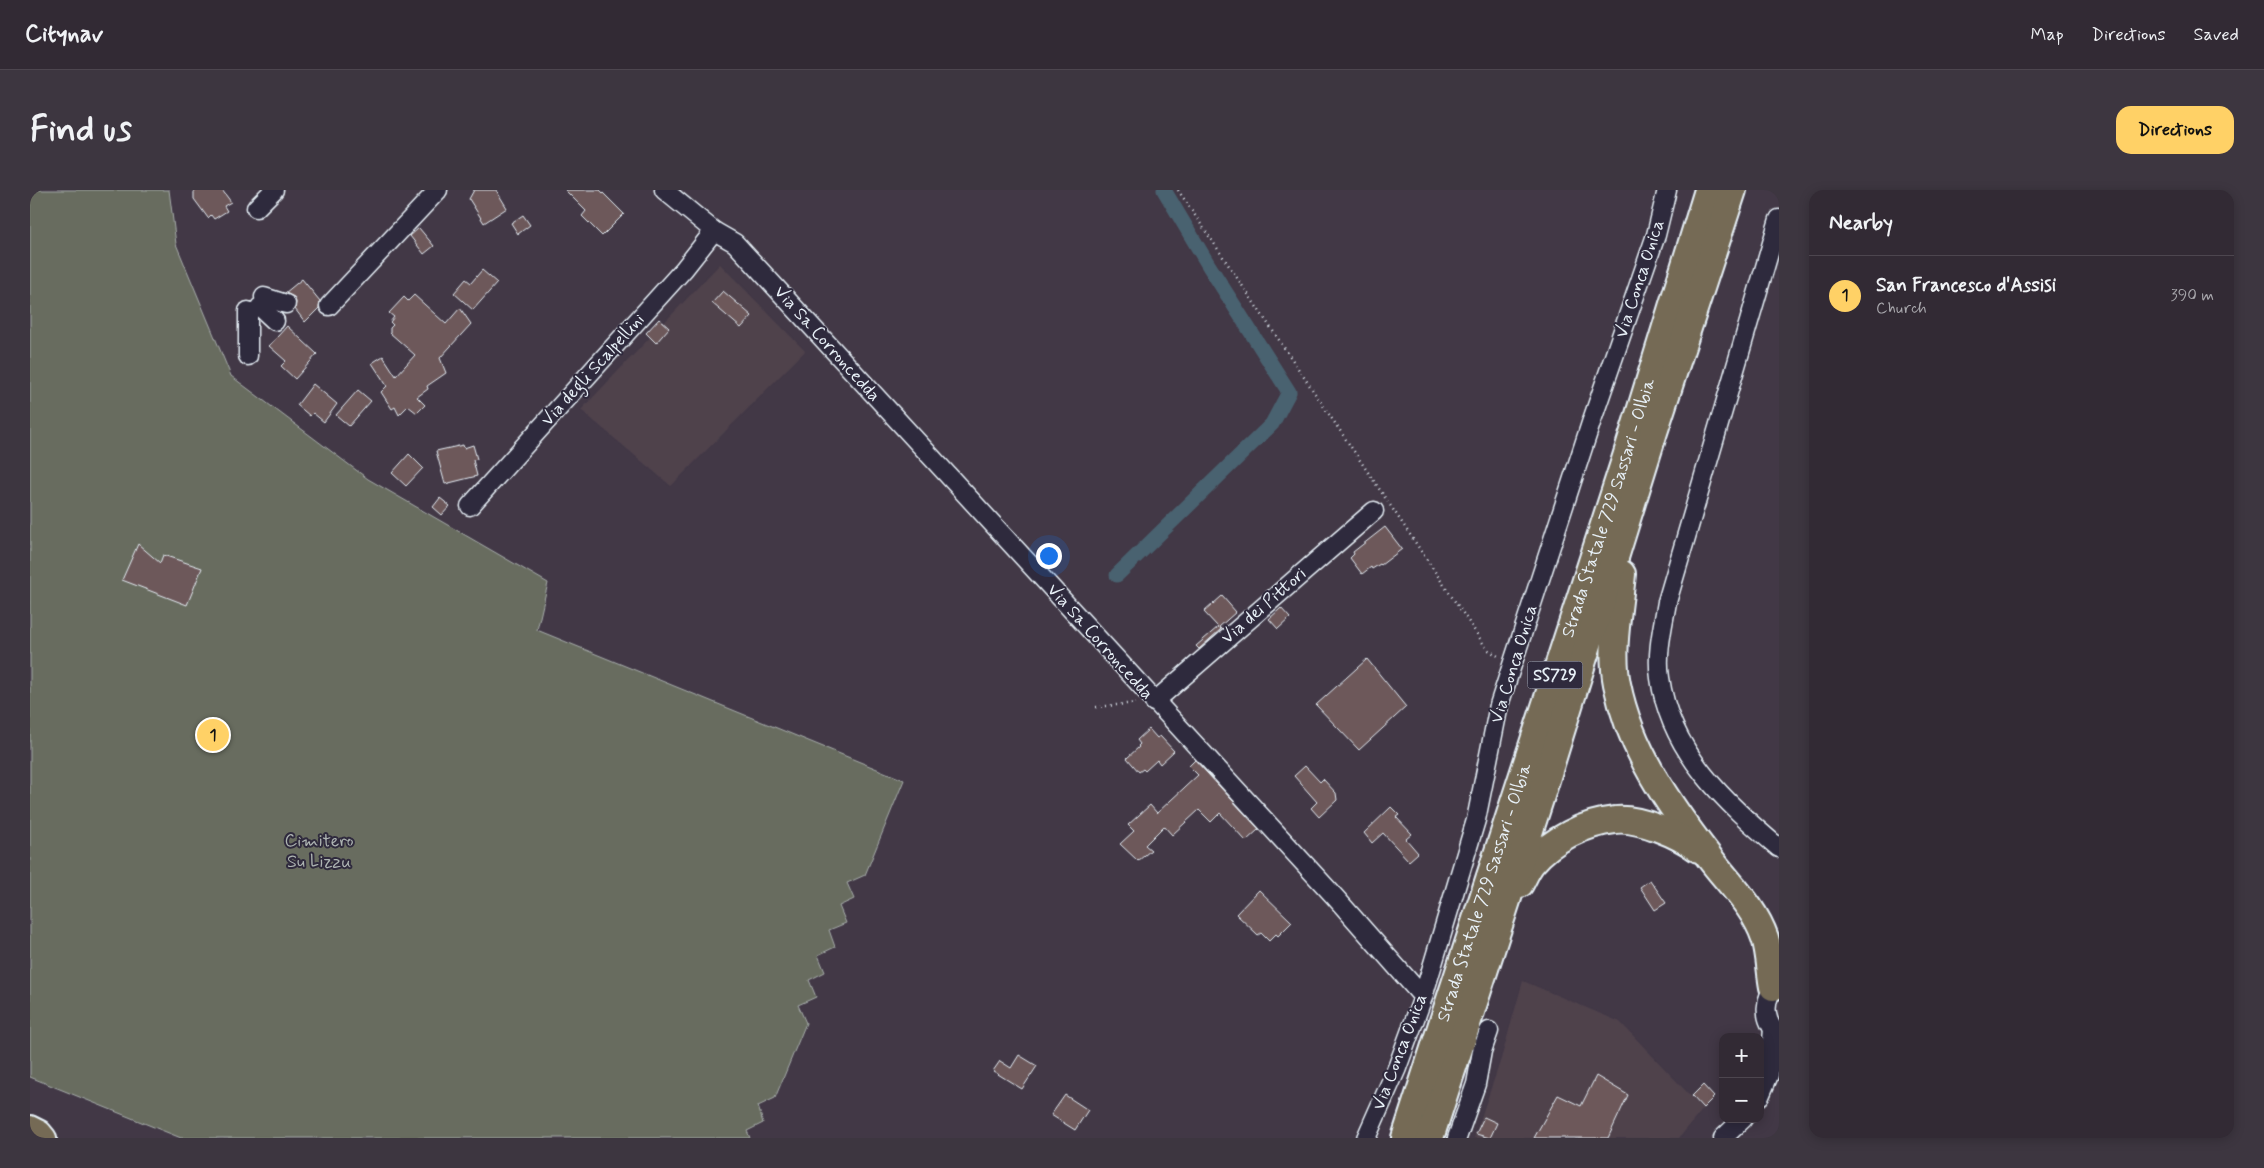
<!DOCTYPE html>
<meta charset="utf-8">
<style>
:root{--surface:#322a34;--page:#3d3640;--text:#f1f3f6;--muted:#a8a7ac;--line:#4d464f;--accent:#ffd166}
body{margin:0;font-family:Mynerve,sans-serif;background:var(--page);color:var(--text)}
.controls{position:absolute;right:15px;bottom:15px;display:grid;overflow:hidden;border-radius:10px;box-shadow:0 2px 12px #0003}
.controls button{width:45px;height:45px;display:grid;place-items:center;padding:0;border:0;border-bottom:1px solid var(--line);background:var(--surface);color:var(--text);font:25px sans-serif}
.you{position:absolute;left:1018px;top:365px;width:18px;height:18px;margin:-12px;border:4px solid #fff;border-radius:50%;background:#1a73e8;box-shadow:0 0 0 8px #1a73e833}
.badge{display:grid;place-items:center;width:32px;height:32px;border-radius:50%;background:var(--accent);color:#111;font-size:16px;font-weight:700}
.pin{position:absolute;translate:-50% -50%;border:2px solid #fff;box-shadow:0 1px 5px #0006}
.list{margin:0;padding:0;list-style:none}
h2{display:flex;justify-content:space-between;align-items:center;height:65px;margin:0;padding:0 20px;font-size:21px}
h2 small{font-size:16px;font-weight:400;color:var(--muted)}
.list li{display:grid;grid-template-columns:32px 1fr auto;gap:15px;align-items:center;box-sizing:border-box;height:80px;padding:0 20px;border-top:1px solid var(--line)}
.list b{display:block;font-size:19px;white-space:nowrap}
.list p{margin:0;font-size:16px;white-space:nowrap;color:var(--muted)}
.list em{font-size:16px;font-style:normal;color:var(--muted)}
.map{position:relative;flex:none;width:1749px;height:948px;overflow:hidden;border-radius:15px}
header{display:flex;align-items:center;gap:30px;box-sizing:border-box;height:70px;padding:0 25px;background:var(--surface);border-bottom:1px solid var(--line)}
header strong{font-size:24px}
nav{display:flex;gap:28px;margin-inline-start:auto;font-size:18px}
.intro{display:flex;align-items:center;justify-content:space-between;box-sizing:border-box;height:120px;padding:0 30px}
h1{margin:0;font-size:35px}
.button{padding:12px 22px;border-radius:15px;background:var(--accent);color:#111;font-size:18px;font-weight:700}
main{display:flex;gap:30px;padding:0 30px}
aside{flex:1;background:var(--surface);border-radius:15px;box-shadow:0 2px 12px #0003}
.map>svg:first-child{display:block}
</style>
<header>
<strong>Citynav</strong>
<nav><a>Map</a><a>Directions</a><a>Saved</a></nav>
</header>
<div class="intro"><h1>Find us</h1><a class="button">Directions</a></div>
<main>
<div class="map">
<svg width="1749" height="948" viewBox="0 0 1749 948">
<rect width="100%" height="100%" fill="#423846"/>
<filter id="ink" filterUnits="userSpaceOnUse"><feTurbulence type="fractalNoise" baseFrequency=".02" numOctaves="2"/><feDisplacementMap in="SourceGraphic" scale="10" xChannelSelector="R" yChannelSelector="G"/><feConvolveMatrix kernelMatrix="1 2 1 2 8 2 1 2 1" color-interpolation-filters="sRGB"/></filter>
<g filter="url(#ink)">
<!-- built -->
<g fill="#4f424c">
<polygon points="690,74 775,161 641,296 551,220"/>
<polygon points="1493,791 1590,832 1673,919 1649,948 1444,948 1471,869"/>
</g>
<!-- green -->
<polygon fill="#676c5f" stroke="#a8aeac" points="0,0 139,0 146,54 201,186 338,289 518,393 507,440 874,590 835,685 817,693 824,709 809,716 816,733 799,740 805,757 788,765 795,782 779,790 786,807 768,815 776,833 745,908 728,916 733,933 717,941 720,948 151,948 0,887"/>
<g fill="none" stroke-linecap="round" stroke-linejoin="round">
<!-- canal -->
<polyline stroke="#496270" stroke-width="15" points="1087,385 1242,234 1259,202 1179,76 1134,0"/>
</g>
<!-- building -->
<g fill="#6d585a" stroke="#e8f1f8">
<polygon points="164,0 192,0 201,12 194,16 197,21 184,29 181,25 178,28 164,9"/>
<polygon points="444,0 466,0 477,18 454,33 439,9"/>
<polygon points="535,0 570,0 594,24 572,46 552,26 556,21"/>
<polygon points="493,25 500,35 488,44 481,33"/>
<polygon points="389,38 404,56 394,64 380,46"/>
<polygon points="452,80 467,93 443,120 424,103 436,89 441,93"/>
<polygon points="272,89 290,111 289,118 275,132 265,119 266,112 264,107 255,103"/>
<polygon points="693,101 722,126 711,138 682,113"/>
<polygon points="384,105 416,134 430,118 441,134 410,168 416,183 397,196 398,199 387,207 395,215 387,223 378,216 369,225 365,217 362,219 351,202 357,196 342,173 353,166 366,186 385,165 360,143 360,138 363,135 360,132 364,127 359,123 374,107 378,111"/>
<polygon points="629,129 639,138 626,153 616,143"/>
<polygon points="257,136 287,164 265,189 251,176 256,171 239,156"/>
<polygon points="283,194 307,214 294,232 283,223 280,226 267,215"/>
<polygon points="328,200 341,211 319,236 306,225"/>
<polygon points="433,255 434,258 443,255 447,269 443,270 447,286 415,294 406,261"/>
<polygon points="379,264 393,278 376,296 362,283"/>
<polygon points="410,308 420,316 412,325 403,317"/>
<polygon points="1355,337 1372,359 1351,375 1350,374 1342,379 1341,377 1332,384 1320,368 1324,364 1323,362"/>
<polygon points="108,354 130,373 133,365 172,378 157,415 92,390"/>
<polygon points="1192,406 1206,422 1189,437 1191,439 1169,459 1166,456 1188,437 1174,422"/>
<polygon points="1251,418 1260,428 1248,439 1239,429"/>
<polygon points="1337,469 1376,517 1329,560 1286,515"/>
<polygon points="185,534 193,542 181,556 173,549"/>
<polygon points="1119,539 1127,548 1130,546 1144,561 1130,574 1127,570 1115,581 1113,579 1109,582 1097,568 1109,557 1108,556 1110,554 1107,550"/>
<polygon points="1165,570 1229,639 1216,651 1190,623 1181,632 1169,620 1142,645 1134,636 1115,655 1121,660 1108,671 1090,654 1104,641 1098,635 1120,615 1127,623 1168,585 1159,576"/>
<polygon points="1275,576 1290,592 1293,589 1306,603 1307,610 1289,627 1281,618 1287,612 1264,586"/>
<polygon points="1361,617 1369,625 1366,627 1382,644 1376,649 1388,663 1379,671 1353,643 1342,653 1334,643"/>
<polygon points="1620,690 1636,713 1625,720 1610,697"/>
<polygon points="1229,700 1262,732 1248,746 1246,744 1239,751 1231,743 1228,745 1206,724"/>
<polygon points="989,865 1007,876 992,899 963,881 970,871 981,878"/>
<polygon points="1566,886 1598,905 1578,948 1504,948 1528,905 1551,916"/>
<polygon points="1673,895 1684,907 1673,918 1662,906"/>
<polygon points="1035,905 1058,920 1045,940 1021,925"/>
<polygon points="1454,927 1467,933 1460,948 1446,944"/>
</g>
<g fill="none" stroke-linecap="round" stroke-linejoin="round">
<defs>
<g id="minor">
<polyline points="634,0 684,41 705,53 1305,707 1393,807"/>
<polyline points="226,18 244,0"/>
<path d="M1749,29l-112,383c-4,24 -11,51 -7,76 10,74 65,124 119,170"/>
<polyline points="234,107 256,114"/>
<polyline points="299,116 408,0"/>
<polyline points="230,117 245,131"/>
<polyline points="218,166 218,121"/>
<polyline points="440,316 654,79 684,41"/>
<polyline points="1124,512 1344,321"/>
<path d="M1749,790c-15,17 -18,39 0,55"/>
<polyline points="1730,906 1739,885 1743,839"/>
<polyline points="1336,948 1367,878 1393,807 1446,630 1469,515 1561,233 1626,45 1637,0"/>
<polyline points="1427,948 1446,894 1452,861 1459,841"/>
<polyline points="1693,948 1713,929"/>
</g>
<polyline id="major" points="0,937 10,942 15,948"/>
<g id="highway">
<path d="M1592,384c-3,35 -12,75 -5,110 13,66 52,121 92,173 20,27 45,49 56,81 5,15 5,34 8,49"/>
<path d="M1490,694c4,-7 7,-15 12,-21 19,-23 53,-40 83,-43 23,-3 65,15 83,29"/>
<path id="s1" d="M1375,948l221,-681 82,-267"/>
<polyline points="1400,948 1510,609 1624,242 1703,0"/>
</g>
</defs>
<!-- minor casing -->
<use href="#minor" stroke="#e8f1f8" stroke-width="21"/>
<!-- major casing -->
<use href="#major" stroke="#e8f1f8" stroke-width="26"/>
<!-- highway casing -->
<use href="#highway" stroke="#e8f1f8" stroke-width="30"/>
<!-- path -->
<g stroke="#e8f1f8" stroke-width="2.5" stroke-dasharray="1 4" stroke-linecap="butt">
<polyline points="1148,0 1457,459 1468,466"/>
<polyline points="1066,517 1106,513"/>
</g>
<!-- minor -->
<use href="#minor" stroke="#2f2a3d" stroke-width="18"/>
<!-- major -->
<use href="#major" stroke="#746b55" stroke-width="22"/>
<!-- highway -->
<use href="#highway" stroke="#746b55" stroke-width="26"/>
</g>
</g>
<g text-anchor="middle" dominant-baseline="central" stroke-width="4" stroke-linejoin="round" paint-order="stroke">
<!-- shield labels -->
<rect fill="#2f2a3d" stroke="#b0b5c0" stroke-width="1" x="1497.5" y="471.5" width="55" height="27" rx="4"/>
<g font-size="16" font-weight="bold" fill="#e8f1f8">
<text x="1525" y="485">SS729</text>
</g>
<!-- street labels -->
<g font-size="18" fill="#e8f1f8" stroke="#2f2a3d">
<text transform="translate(1610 89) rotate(-72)">Via Conca Onica</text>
<text transform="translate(797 154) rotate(48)">Via Sa Corroncedda</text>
<text transform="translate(563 180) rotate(-48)">Via degli Scalpellini</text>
<text stroke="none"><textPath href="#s1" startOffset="662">Strada Statale 729 Sassari - Olbia</textPath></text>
<text transform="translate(1234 416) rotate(-41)">Via dei Pittori</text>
<text transform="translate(1070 452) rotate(48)">Via Sa Corroncedda</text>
<text transform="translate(1484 474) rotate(-73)">Via Conca Onica</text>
<text stroke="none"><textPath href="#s1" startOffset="258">Strada Statale 729 Sassari - Olbia</textPath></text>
<text transform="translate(1370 862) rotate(-69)">Via Conca Onica</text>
</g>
<!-- park labels -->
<g font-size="18" fill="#aeb5b3" stroke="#2f2a3d">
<text x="289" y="651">Cimitero<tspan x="289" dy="21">Su Lizzu</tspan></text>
</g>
</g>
</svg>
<div class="controls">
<button>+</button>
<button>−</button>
</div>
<div class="you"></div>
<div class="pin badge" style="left:183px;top:545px">1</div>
</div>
<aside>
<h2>Nearby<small></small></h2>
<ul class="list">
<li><span class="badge">1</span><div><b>San Francesco d'Assisi</b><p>Church</p></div><em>390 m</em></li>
</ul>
</aside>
</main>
